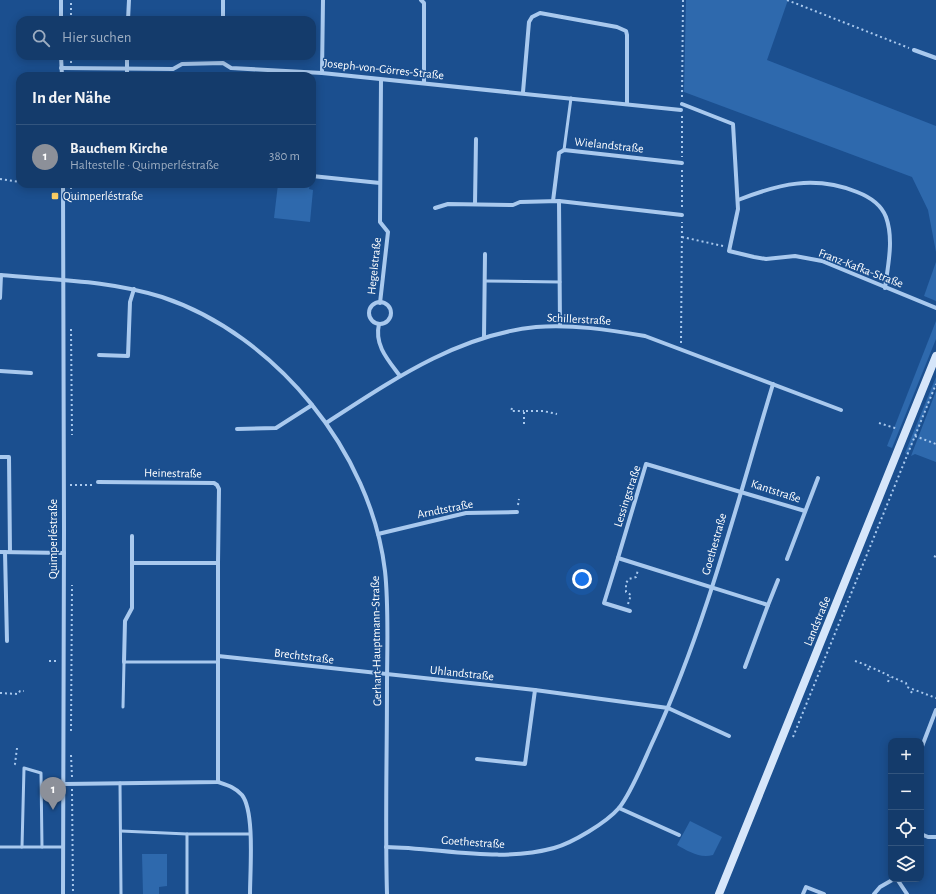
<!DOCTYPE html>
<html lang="de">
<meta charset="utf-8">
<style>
:root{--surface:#143b6b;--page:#1d4271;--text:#f1f3f6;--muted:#9dadc1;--line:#33557e;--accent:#8c9099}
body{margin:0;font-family:"Alegreya Sans",sans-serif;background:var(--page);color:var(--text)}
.controls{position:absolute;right:12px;bottom:12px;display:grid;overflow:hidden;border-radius:8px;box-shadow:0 2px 10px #0003}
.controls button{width:36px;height:36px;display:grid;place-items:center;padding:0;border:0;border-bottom:1px solid var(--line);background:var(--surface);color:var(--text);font:20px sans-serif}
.you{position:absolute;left:582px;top:579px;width:14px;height:14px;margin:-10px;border:3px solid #fff;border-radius:50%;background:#1a73e8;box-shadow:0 0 0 6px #1a73e833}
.badge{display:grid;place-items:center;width:26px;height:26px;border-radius:50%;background:var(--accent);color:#fff;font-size:13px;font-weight:700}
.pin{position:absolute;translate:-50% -33px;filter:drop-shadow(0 1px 2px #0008)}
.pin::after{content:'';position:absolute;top:21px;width:14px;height:12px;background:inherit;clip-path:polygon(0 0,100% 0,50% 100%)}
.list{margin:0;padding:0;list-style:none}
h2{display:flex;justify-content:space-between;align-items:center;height:52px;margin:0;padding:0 16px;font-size:17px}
h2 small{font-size:13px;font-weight:400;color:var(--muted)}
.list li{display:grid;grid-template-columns:26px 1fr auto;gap:12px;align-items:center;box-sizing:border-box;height:64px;padding:0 16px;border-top:1px solid var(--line)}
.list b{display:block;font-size:15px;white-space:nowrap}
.list p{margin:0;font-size:13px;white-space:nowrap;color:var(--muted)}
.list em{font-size:13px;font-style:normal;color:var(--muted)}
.icon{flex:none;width:22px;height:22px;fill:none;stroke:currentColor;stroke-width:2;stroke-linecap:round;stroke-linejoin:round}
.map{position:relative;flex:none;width:936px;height:894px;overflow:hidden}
.search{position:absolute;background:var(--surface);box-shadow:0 2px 10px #0003;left:16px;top:16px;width:300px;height:44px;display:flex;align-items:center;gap:10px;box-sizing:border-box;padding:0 14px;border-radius:12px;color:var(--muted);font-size:15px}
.panel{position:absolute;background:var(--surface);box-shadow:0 2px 10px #0003;left:16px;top:72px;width:300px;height:116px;border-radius:12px}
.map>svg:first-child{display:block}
</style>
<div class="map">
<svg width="936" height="894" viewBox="0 0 936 894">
<rect width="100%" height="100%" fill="#1b4f8f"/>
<!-- green -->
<g fill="#2e69ad">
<polygon points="686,0 788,0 767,60 936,126 936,252 928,210 912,177 684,92"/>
<polygon points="278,184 310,184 309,189 313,190 310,222 274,218"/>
<polygon points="936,262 936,301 924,296"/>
<polygon points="936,321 936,339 892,448 887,446"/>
<polygon points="936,377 936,385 908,455 905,453"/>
<polygon points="936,391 936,462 915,454 911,456"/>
<path d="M690,821l32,16 -9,18c-13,4 -25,-4 -36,-10z"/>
<polygon points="142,854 167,854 167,886 159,887 159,894 143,894"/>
</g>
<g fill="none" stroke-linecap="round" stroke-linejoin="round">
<!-- path -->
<g stroke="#a9c9ee" stroke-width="2" stroke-dasharray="2 3" stroke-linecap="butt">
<polyline points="787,0 909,48"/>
<polyline points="71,20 71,0"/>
<polyline points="71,63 71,56"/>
<polyline points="682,97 683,0"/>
<polyline points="682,116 682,157"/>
<polyline points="682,170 682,209"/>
<polyline points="0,179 20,182"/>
<polyline points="42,184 57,186"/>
<polyline points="71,199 71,184"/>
<polyline points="682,237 723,246"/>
<polyline points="71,329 72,435"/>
<polyline points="681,343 682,222"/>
<polyline points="512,408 511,411 524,411"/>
<polyline points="879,423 898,429"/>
<polyline points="524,424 524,411 543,411 557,414"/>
<polyline points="915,436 936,444"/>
<polyline points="70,485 93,485"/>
<polyline points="518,505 519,499"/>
<polyline points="934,556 936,557"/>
<polyline points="628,604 631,595 626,592 626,583 629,579 636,577 638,570"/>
<polyline points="49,661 58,661"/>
<path d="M855,661c18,6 33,15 51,22l1,4 29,11"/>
<polyline points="868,670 870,666"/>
<polyline points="888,682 890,677"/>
<polyline points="0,693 18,694 20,691 24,691"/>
<polyline points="911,693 913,689"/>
<polyline points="71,731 72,585"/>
<polyline points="793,737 936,384"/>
<polyline points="17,748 15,764 18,765"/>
<polyline points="71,755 72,777"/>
<polyline points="72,789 73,894"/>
</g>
<!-- lane -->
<g stroke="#a9c9ee" stroke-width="3">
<polyline points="564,150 571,98"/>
<polyline points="485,281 560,282"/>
<polyline points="123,707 124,662 218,662"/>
<polyline points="120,783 121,894"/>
<polyline points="121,831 187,834"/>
<polyline points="0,847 63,847"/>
<polyline points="22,847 24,768 41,773 42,847"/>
<polyline points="187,894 187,834 250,834"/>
</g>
<!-- street -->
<g stroke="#a9c9ee" stroke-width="4">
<polyline points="61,0 61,20"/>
<polyline points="421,0 424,3 424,83"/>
<polyline points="128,20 129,0"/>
<polyline points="223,20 223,0"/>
<polyline points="914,50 936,58"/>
<polyline points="61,56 62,76"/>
<polyline points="61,68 173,69 182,64 223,63 231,68 322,73 681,110"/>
<polyline points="322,73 323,0"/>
<polyline points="127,76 127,56"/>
<polyline points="523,92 529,22 532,17 540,13 617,27 626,31 627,35 627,104"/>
<polyline points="682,104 733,124 738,209 729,251 754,257 766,259 795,256 822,261 936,308"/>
<polyline points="312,176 380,183"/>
<path d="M738,200c41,-16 76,-25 119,-8 13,5 24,12 29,25 8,22 2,48 -1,71"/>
<polyline points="553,201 559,153 564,150 682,163"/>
<polyline points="559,201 682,215"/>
<polyline points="475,204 476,139"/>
<polyline points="435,208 448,204 513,205 520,202 559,201 560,326"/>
<path d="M0,275c54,5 109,5 162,22 114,38 209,155 223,274 4,36 2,80 2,116 0,69 -2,138 0,207"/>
<polyline points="0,298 1,275"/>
<circle cx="380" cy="313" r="11"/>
<polyline points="380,303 388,232 380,222 381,80"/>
<path d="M379,324c-5,21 9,36 21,52"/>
<polyline points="484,337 485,254"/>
<polyline points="99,355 128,356 130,302 134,289"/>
<polyline points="0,371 31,373"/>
<path d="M326,423c65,-42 131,-88 210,-96 36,-3 74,3 109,9l196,74"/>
<polyline points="237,429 276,428 312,405"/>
<polyline points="0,457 9,457 10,552"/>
<polyline points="98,482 214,483 217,485 219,489 218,563 132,563 132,608 125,621 124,662"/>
<polyline points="378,534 466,513 517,512"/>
<polyline points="132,536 132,563"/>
<polyline points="0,552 64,553"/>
<polyline points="5,552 7,641"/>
<polyline points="618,558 604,603 630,611"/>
<polyline points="787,559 818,478"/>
<polyline points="778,580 768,605 618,558 646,464 805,511"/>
<polyline points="218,656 535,690 668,708 729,736"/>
<polyline points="745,667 768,605"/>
<polyline points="921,749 936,710"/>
<polyline points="477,759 525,764 535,690"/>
<path d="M218,782c9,3 17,5 24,13 13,17 8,76 8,99"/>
<polyline points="64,784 218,782 218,563"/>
<polyline points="619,808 679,835"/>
<polyline points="891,826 890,835 891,858"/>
<polyline points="921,834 928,837 936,837"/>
<path d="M386,847c56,1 113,16 168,1 18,-5 52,-25 65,-40 13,-16 26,-50 35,-69 52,-113 83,-236 119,-355"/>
<polyline points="897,879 907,894"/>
<polyline points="63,894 64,530 63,184"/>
<polyline points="803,894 806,887 824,894"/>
<polyline points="874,894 880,887 894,879"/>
</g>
<!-- secondary -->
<polyline stroke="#d6e6fa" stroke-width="8" points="719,894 936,356"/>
</g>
<!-- markers -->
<rect fill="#ffd166" stroke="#1b4f8f" stroke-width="1.5" x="51" y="192" width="8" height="8" rx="2"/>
<g text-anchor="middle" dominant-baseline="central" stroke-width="3" stroke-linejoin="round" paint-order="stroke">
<!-- street labels -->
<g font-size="12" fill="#fff" stroke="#1b4f8f">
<text transform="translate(384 69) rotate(6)">Joseph-von-Görres-Straße</text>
<text transform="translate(609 145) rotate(6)">Wielandstraße</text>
<text transform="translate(374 266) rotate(-84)">Hegelstraße</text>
<text transform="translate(861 268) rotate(21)">Franz-Kafka-Straße</text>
<text transform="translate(579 319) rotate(3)">Schillerstraße</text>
<text transform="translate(173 473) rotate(1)">Heinestraße</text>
<text transform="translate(776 491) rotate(18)">Kantstraße</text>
<text transform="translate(627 496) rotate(-72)">Lessingstraße</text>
<text transform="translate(445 509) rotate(-11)">Arndtstraße</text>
<text transform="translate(53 539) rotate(-90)">Quimperléstraße</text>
<text transform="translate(714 544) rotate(-74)">Goethestraße</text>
<text transform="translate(817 621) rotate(-68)">Landstraße</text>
<text transform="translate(376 641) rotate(-91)">Gerhart-Hauptmann-Straße</text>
<text transform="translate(304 656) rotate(7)">Brechtstraße</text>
<text transform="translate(462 673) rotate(6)">Uhlandstraße</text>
<text transform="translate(473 842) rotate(4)">Goethestraße</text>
</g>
<!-- poi labels -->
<g font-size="12" fill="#fff" stroke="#1b4f8f" text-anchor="start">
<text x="63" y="196">Quimperléstraße</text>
</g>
</g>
</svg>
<div class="controls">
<button>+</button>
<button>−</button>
<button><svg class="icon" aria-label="locate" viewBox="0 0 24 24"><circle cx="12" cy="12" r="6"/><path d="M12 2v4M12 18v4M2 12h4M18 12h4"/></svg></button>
<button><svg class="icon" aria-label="layers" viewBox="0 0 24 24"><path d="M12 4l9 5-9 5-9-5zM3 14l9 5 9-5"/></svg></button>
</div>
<div class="you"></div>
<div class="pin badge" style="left:53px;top:810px">1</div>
<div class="search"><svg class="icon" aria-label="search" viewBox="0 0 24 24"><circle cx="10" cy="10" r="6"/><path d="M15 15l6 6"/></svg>Hier suchen</div>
<section class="panel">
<h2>In der Nähe<small></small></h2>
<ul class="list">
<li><span class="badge">1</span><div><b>Bauchem Kirche</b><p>Haltestelle · Quimperléstraße</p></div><em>380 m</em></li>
</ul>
</section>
</div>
